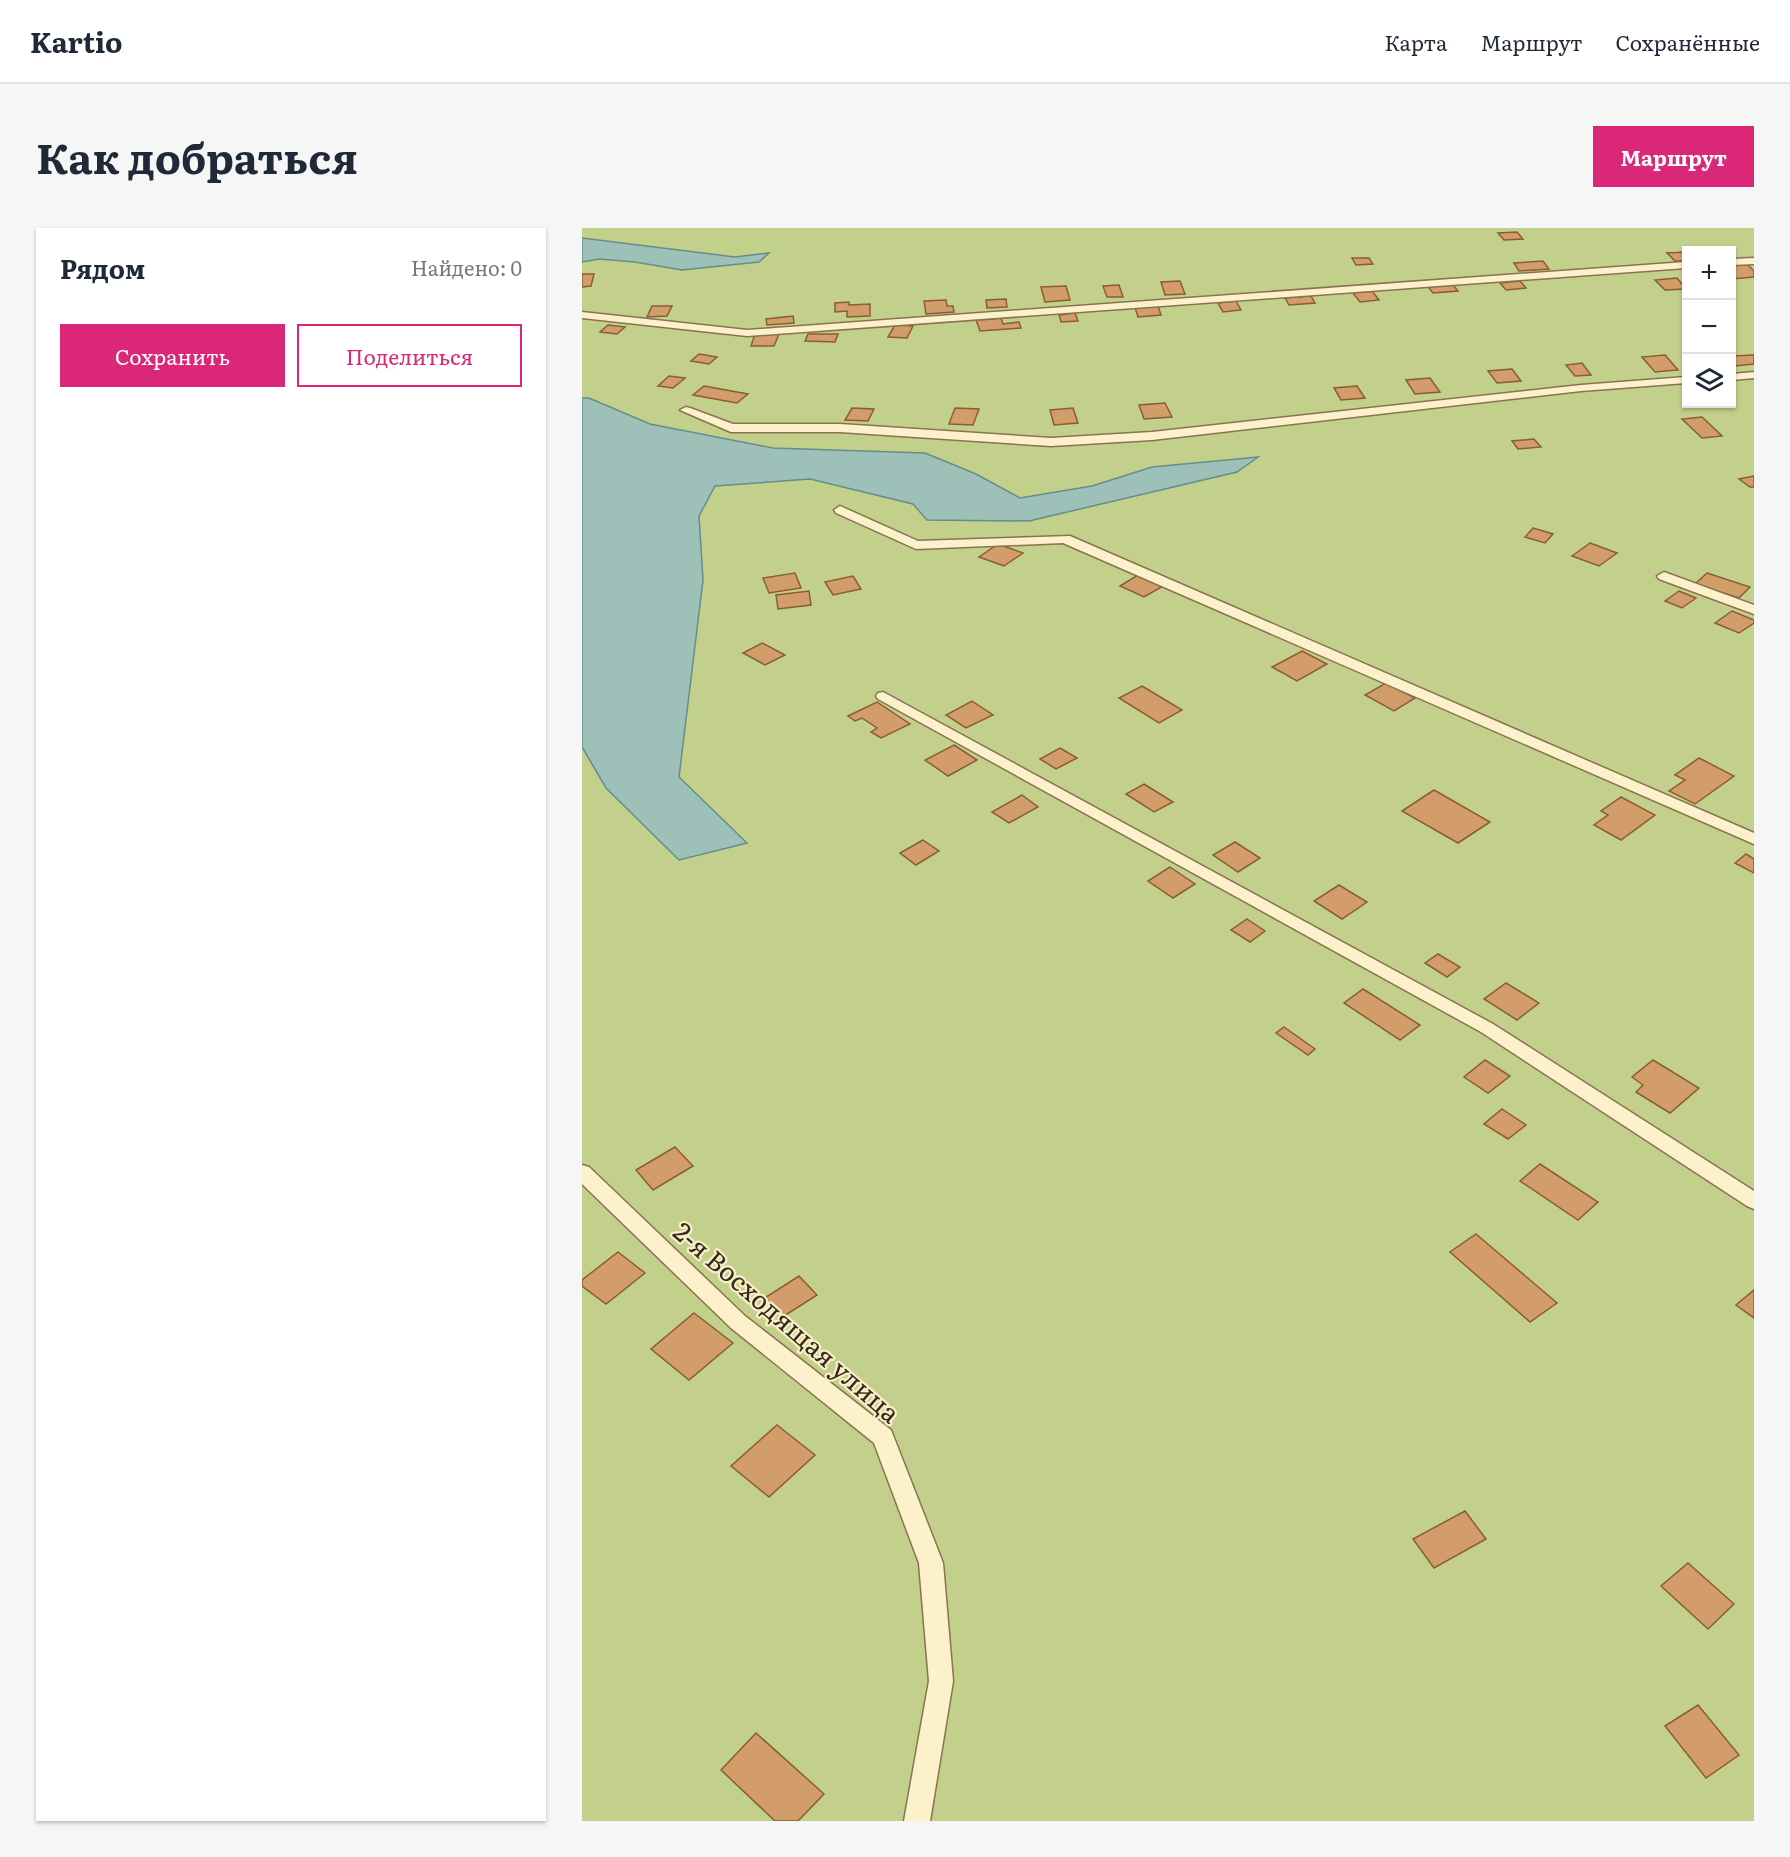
<!DOCTYPE html>
<html lang="ru">
<meta charset="utf-8">
<style>
:root{--surface:#fff;--page:#f6f6f7;--text:#1f2937;--muted:#747a83;--line:#e0e1e3;--accent:#db2777}
body{margin:0;font-family:Literata,serif;background:var(--page);color:var(--text)}
.controls{position:absolute;right:18px;top:18px;display:grid;overflow:hidden;border-radius:0px;box-shadow:0 2px 4px #0004}
.controls button{width:54px;height:54px;display:grid;place-items:center;padding:0;border:0;border-bottom:2px solid var(--line);background:var(--surface);color:var(--text);font:30px sans-serif}
.list{margin:0;padding:0;list-style:none}
h2{display:flex;justify-content:space-between;align-items:center;height:78px;margin:0;padding:0 24px;font-size:26px}
h2 small{font-size:20px;font-weight:400;color:var(--muted)}
.actions{display:flex;gap:12px;padding:18px 24px}
.actions a{flex:1;padding:14px 0;border:2px solid var(--accent);border-radius:0px;text-align:center;font-size:21px;color:var(--accent)}
.actions .main{background:var(--accent);color:#fff}
.icon{flex:none;width:33px;height:33px;fill:none;stroke:currentColor;stroke-width:2;stroke-linecap:round;stroke-linejoin:round}
.map{position:relative;flex:none;width:1172px;height:1593px;overflow:hidden;border-radius:0px}
header{display:flex;align-items:center;gap:36px;box-sizing:border-box;height:84px;padding:0 30px;background:var(--surface);border-bottom:2px solid var(--line)}
header strong{font-size:28px}
nav{display:flex;gap:33px;margin-inline-start:auto;font-size:21px}
.intro{display:flex;align-items:center;justify-content:space-between;box-sizing:border-box;height:144px;padding:0 36px}
h1{margin:0;font-size:42px}
.button{padding:15px 27px;border-radius:0px;background:var(--accent);color:#fff;font-size:21px;font-weight:700}
main{display:flex;gap:36px;padding:0 36px}
aside{flex:1;background:var(--surface);border-radius:0px;box-shadow:0 2px 4px #0004}
.map>svg:first-child{display:block}
</style>
<header>
<strong>Kartio</strong>
<nav><a>Карта</a><a>Маршрут</a><a>Сохранённые</a></nav>
</header>
<div class="intro"><h1>Как добраться</h1><a class="button">Маршрут</a></div>
<main>
<aside>
<h2>Рядом<small>Найдено: 0</small></h2>
<ul class="list">
</ul>
<div class="actions"><a class="main">Сохранить</a><a>Поделиться</a></div>
</aside>
<div class="map">
<svg width="1172" height="1593" viewBox="0 0 1172 1593">
<rect width="100%" height="100%" fill="#f1e4b8"/>
<!-- green -->
<path fill="#c3d08b" fill-rule="evenodd" d="M0,0h1172v1593h-1172zM1104,22h46v154h-46z"/>
<!-- water -->
<g fill="#9dc1b9" stroke="#658e87" stroke-width="1.5">
<polygon points="0,10 153,29 187,25 177,34 100,42 53,34 17,31 0,34"/>
<polygon points="0,170 7,170 68,196 191,220 343,225 394,246 438,270 510,258 570,239 676,229 655,244 447,293 345,292 331,276 228,251 133,258 117,288 121,352 97,549 165,615 97,632 24,560 0,519"/>
</g>
<!-- building -->
<g fill="#d39d6a" stroke="#895d36" stroke-width="1.5">
<polygon points="935,4 941,11 922,12 916,5"/>
<polygon points="1104,24 1104,33 1093,33 1085,25"/>
<polygon points="770,30 787,30 791,36 774,37"/>
<polygon points="961,33 967,41 937,43 932,35"/>
<polygon points="1165,36 1172,43 1172,49 1150,51 1150,38"/>
<polygon points="0,46 12,46 9,58 0,59"/>
<polygon points="1095,50 1104,61 1083,62 1073,52"/>
<polygon points="598,53 603,66 583,67 579,54"/>
<polygon points="938,53 944,60 924,62 918,55"/>
<polygon points="537,57 541,69 525,69 521,58"/>
<polygon points="871,57 876,63 851,65 846,59"/>
<polygon points="484,58 488,72 463,74 459,59"/>
<polygon points="790,63 797,72 778,74 771,65"/>
<polygon points="729,68 733,75 707,77 703,70"/>
<polygon points="424,71 425,79 405,80 404,72"/>
<polygon points="364,72 365,78 371,78 372,84 344,86 342,73"/>
<polygon points="654,73 659,82 641,84 636,75"/>
<polygon points="267,74 267,77 288,76 288,88 265,89 265,83 253,84 253,75"/>
<polygon points="70,78 90,78 85,88 65,89"/>
<polygon points="576,78 579,87 556,89 553,80"/>
<polygon points="493,85 496,93 479,94 477,87"/>
<polygon points="211,88 212,95 185,97 184,91"/>
<polygon points="419,90 421,96 437,94 439,100 398,103 394,92"/>
<polygon points="26,97 43,99 35,106 18,104"/>
<polygon points="313,97 331,98 325,110 306,109"/>
<polygon points="173,106 197,106 192,118 169,118"/>
<polygon points="226,106 256,106 253,114 223,113"/>
<polygon points="117,126 135,129 127,136 109,133"/>
<polygon points="1083,127 1096,142 1073,144 1060,129"/>
<polygon points="1172,127 1172,136 1153,138 1150,134 1150,128"/>
<polygon points="1000,135 1009,147 993,148 984,137"/>
<polygon points="930,141 939,153 915,155 906,143"/>
<polygon points="87,148 103,150 91,160 76,158"/>
<polygon points="848,150 858,164 833,166 824,152"/>
<polygon points="122,158 166,166 155,175 111,167"/>
<polygon points="775,158 783,170 759,172 752,160"/>
<polygon points="583,175 590,189 562,191 557,177"/>
<polygon points="270,180 292,181 286,193 263,192"/>
<polygon points="373,180 397,181 391,197 367,196"/>
<polygon points="491,180 496,195 472,197 468,182"/>
<polygon points="1120,189 1140,208 1120,210 1100,191"/>
<polygon points="952,211 959,219 936,221 930,213"/>
<polygon points="1172,248 1172,259 1168,259 1157,251"/>
<polygon points="951,300 971,306 963,315 943,309"/>
<polygon points="1008,315 1035,325 1017,338 990,328"/>
<polygon points="416,316 441,325 422,338 397,329"/>
<polygon points="213,345 219,360 187,365 181,350"/>
<polygon points="1125,345 1168,359 1157,370 1113,356"/>
<polygon points="556,347 581,358 562,369 538,358"/>
<polygon points="271,348 279,361 251,367 243,354"/>
<polygon points="227,363 229,377 196,381 194,367"/>
<polygon points="1097,363 1114,370 1100,380 1083,373"/>
<polygon points="1150,383 1172,392 1172,395 1157,405 1133,395"/>
<polygon points="180,415 203,427 183,437 161,425"/>
<polygon points="720,423 745,436 715,453 690,439"/>
<polygon points="804,455 833,470 812,483 783,467"/>
<polygon points="560,458 600,482 577,495 537,470"/>
<polygon points="390,473 411,487 384,500 364,487"/>
<polygon points="295,474 328,496 299,510 289,504 295,500 280,490 273,493 266,488"/>
<polygon points="372,517 395,532 366,548 343,532"/>
<polygon points="478,520 495,530 474,541 458,531"/>
<polygon points="1117,530 1152,548 1113,576 1087,563 1103,552 1093,547"/>
<polygon points="562,556 591,574 572,584 544,566"/>
<polygon points="852,562 908,594 876,615 820,583"/>
<polygon points="440,567 456,579 427,595 410,584"/>
<polygon points="1039,569 1073,587 1039,612 1012,597 1026,587 1019,583"/>
<polygon points="341,612 357,623 334,637 318,625"/>
<polygon points="653,614 678,630 656,644 631,627"/>
<polygon points="1164,626 1172,631 1172,645 1153,635"/>
<polygon points="588,639 613,656 591,670 566,653"/>
<polygon points="757,657 785,674 760,691 732,673"/>
<polygon points="665,691 683,703 668,714 649,702"/>
<polygon points="856,726 878,739 865,749 843,735"/>
<polygon points="924,755 957,775 935,792 902,771"/>
<polygon points="781,761 838,797 818,812 762,775"/>
<polygon points="702,799 733,821 726,827 694,805"/>
<polygon points="903,832 928,848 906,865 882,849"/>
<polygon points="1071,832 1117,860 1088,885 1054,864 1061,857 1050,849"/>
<polygon points="920,881 944,897 926,911 902,896"/>
<polygon points="93,919 111,938 71,962 54,942"/>
<polygon points="958,936 1016,974 996,992 938,953"/>
<polygon points="894,1006 975,1075 948,1094 868,1024"/>
<polygon points="36,1024 63,1045 24,1076 0,1058 0,1052"/>
<polygon points="217,1048 235,1067 199,1090 181,1071"/>
<polygon points="1172,1062 1172,1090 1154,1077"/>
<polygon points="112,1085 151,1115 107,1152 69,1121"/>
<polygon points="195,1197 233,1227 187,1269 149,1238"/>
<polygon points="883,1283 904,1311 852,1340 831,1311"/>
<polygon points="1106,1335 1152,1376 1126,1401 1079,1358"/>
<polygon points="1116,1477 1157,1527 1124,1550 1083,1498"/>
<polygon points="174,1505 242,1566 216,1593 193,1593 139,1542"/>
</g>
<g fill="none" stroke-linecap="round" stroke-linejoin="round">
<defs>
<g id="lane">
<polygon points="1172,30 1172,36 1150,37 1150,31"/>
<polygon points="1104,34 1104,40 165,108 0,90 0,84 165,102"/>
<polygon points="1172,144 1172,150 1150,152 1150,146"/>
<polygon points="1104,149 1104,155 999,163 570,212 469,218 258,204 149,204 98,182 104,179 108,180 151,196 258,196 469,210 570,204 999,157"/>
<polygon points="258,278 336,313 488,308 1172,605 1172,616 481,315 334,321 254,285 252,282"/>
<polygon points="1082,344 1172,377 1172,386 1077,351 1075,348"/>
<polygon points="301,464 911,796 1172,963 1172,981 1165,978 899,804 296,471 294,468 296,465"/>
<polygon points="0,937 7,939 163,1088 309,1202 361,1335 371,1453 348,1593 322,1593 347,1453 337,1335 292,1215 149,1100 0,956"/>
</g>
</defs>
<!-- lane casing -->
<use href="#lane" stroke="#887352" stroke-width="3"/>
<!-- lane -->
<use href="#lane" fill="#fcf1cb" fill-rule="evenodd"/>
</g>
<g text-anchor="middle" dominant-baseline="central" stroke-width="4.5" stroke-linejoin="round" paint-order="stroke">
<!-- near-street labels -->
<g font-size="26" fill="#352919" stroke="#f8eec8">
<text transform="translate(206 1093) rotate(41)">2-я Восходящая улица</text>
</g>
</g>
</svg>
<div class="controls">
<button>+</button>
<button>−</button>
<button><svg class="icon" aria-label="layers" viewBox="0 0 24 24"><path d="M12 4l9 5-9 5-9-5zM3 14l9 5 9-5"/></svg></button>
</div>
</div>
</main>
